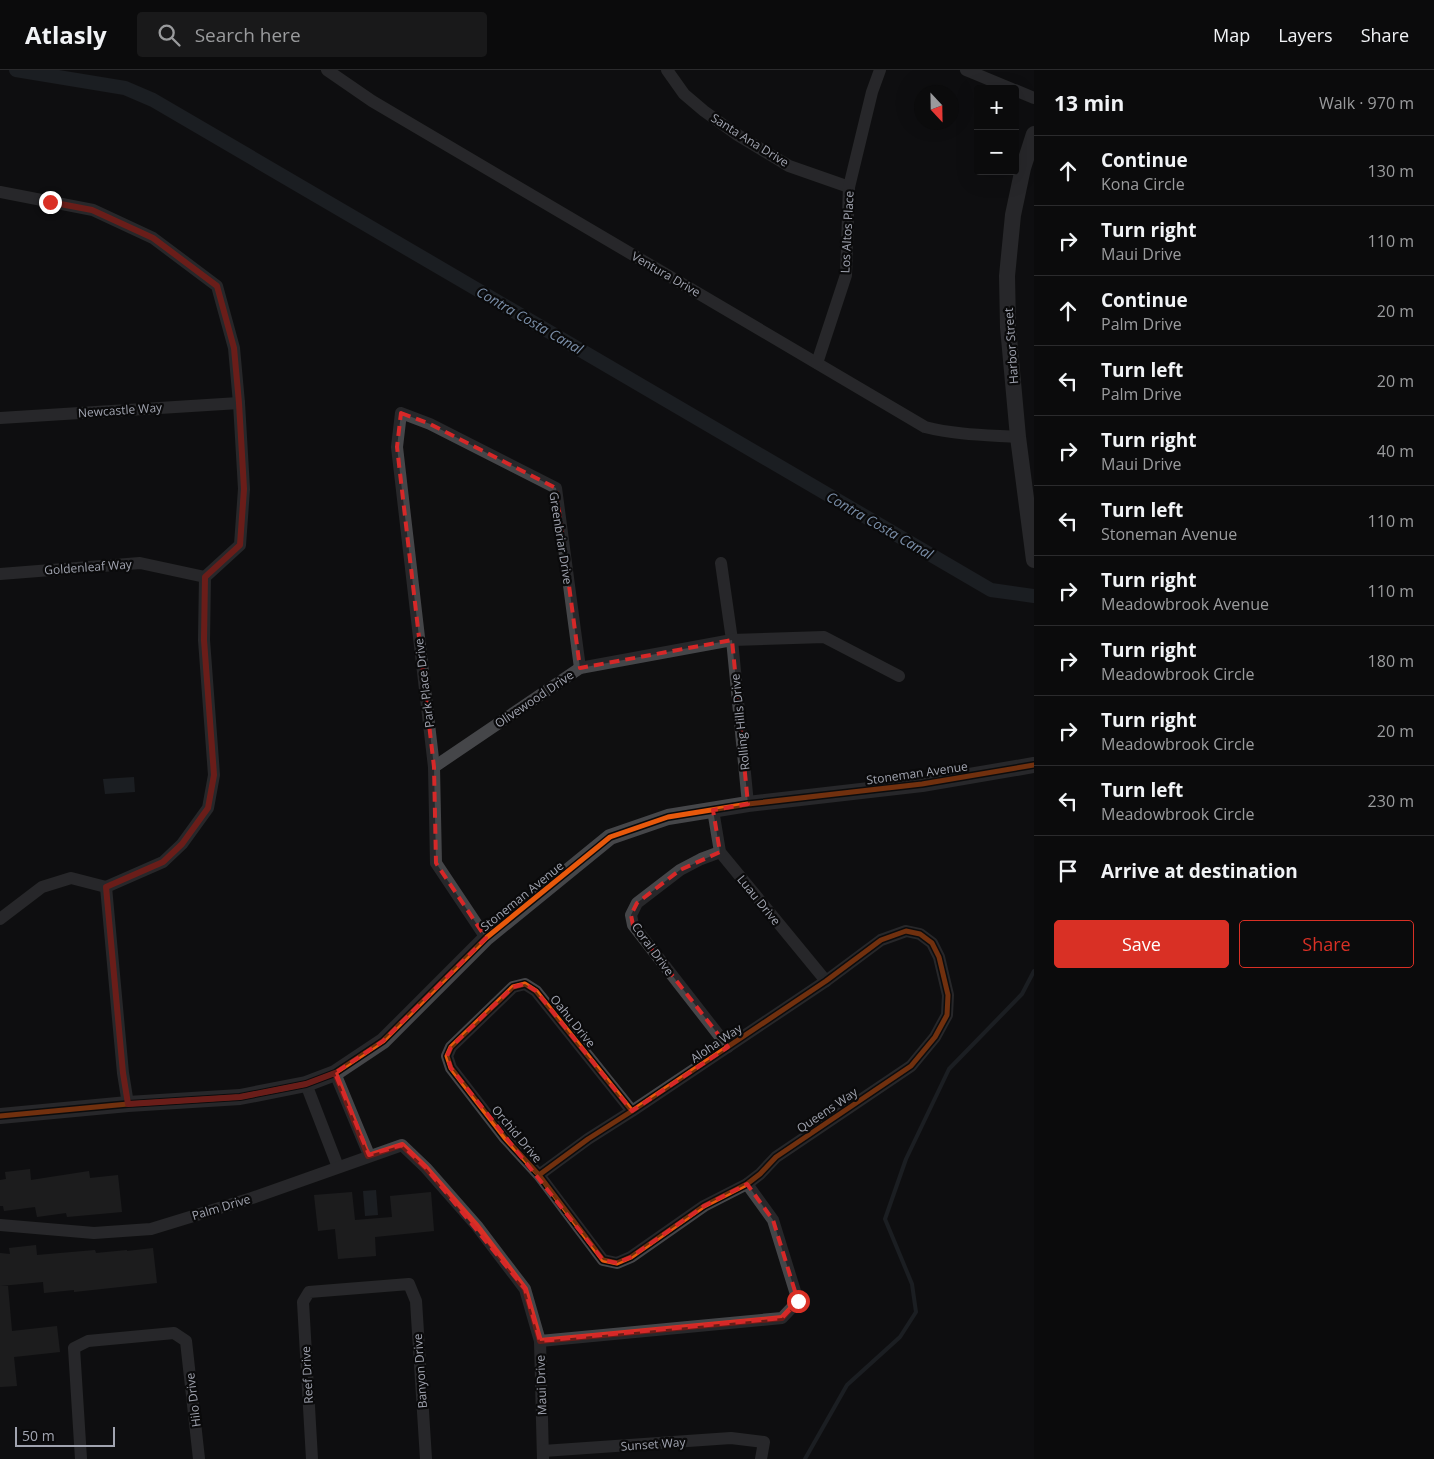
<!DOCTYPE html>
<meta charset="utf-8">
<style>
:root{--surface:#0b0b0c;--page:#19191a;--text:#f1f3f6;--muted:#9a9b9d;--line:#2b2b2d;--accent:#d93025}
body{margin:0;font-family:"Open Sans",sans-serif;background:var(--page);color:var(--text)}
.controls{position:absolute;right:15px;top:15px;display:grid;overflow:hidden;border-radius:5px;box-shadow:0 5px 20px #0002}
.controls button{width:45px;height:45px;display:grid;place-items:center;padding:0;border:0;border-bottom:1px solid var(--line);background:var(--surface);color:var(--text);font:25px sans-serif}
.compass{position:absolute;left:914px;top:15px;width:45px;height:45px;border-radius:50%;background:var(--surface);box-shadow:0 5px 20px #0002;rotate:158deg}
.scale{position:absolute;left:15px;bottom:12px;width:100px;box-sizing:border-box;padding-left:5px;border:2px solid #a1a4b0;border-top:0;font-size:14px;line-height:18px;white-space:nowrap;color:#a1a4b0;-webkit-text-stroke:4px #0a0a0b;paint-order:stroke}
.stop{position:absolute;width:15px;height:15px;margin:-11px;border:4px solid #d93025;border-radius:50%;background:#fff}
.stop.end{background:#d93025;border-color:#fff;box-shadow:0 1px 5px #0008}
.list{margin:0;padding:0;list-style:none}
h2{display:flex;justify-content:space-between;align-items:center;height:65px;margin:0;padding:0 20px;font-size:21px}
h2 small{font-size:16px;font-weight:400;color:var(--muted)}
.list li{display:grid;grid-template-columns:32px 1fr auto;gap:15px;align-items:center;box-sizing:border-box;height:70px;padding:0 20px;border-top:1px solid var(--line)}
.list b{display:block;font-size:19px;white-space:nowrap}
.list p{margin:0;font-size:16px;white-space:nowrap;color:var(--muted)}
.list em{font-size:16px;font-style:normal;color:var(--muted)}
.actions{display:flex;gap:10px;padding:15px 20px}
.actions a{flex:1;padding:11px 0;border:1px solid var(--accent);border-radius:5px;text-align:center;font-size:18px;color:var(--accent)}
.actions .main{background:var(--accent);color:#fff}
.icon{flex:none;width:28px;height:28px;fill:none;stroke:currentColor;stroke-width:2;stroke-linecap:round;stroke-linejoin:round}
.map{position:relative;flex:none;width:1034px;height:1389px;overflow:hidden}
header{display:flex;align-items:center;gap:30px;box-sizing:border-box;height:70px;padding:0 25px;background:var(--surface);border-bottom:1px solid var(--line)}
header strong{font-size:24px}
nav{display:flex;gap:28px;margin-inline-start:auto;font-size:18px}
.search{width:350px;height:45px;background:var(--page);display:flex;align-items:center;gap:12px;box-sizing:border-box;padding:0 18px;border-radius:5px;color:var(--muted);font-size:19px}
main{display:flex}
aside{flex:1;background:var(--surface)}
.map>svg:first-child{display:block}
</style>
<header>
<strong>Atlasly</strong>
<div class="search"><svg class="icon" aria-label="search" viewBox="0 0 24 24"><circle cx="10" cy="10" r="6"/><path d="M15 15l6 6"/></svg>Search here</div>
<nav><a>Map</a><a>Layers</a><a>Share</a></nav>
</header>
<main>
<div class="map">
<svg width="1034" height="1389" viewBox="0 0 1034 1389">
<rect width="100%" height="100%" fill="#0f0f10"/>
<!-- water -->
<g fill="#2b3138">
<polygon points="134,707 135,722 105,724 103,709"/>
<polygon points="376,1120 378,1145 365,1146 363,1121"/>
</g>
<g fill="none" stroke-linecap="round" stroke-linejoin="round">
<!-- stream -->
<polyline stroke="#2b3138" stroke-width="4" points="805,1389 847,1315 900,1267 916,1242 912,1214 885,1149 906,1089 949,999 1022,924 1034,901"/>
<!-- canal -->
<polyline stroke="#2b3138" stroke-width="14" points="16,0 125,18 153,30 991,520 1034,526"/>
</g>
<!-- building -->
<g fill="#2d2d2e">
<polygon points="30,1099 31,1110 89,1101 90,1108 118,1105 122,1142 67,1147 66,1143 37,1147 35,1137 4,1141 3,1136 0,1136 0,1110 6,1109 5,1102"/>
<polygon points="352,1122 355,1150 392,1147 390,1126 431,1122 434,1161 375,1167 376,1186 338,1189 335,1159 318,1161 314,1125"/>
<polygon points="36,1175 37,1185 95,1180 96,1183 127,1180 127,1181 153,1178 157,1213 74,1222 74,1220 44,1223 43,1212 0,1216 0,1183 10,1184 9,1178"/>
<polygon points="0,1216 8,1216 12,1261 57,1256 60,1282 14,1287 17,1316 0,1317"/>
</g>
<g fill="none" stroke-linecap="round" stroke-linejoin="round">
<!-- minor -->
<g stroke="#454649" stroke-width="12">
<path d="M327,0l45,31 553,326c31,8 62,8 93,10"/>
<polyline points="667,0 684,24 704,41 736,64 789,96 849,117"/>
<polyline points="966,0 1012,19"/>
<polyline points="1015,20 1034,28"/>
<polyline points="0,122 93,140 153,168 217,216 234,278 239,333 244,419 240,475 205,507 204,570 214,705 208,738 182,774 163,792 106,817"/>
<polyline points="817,293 846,205 849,117 872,22 880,0"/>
<polyline points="0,348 239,333"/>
<polyline points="721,493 732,570 748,734"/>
<polyline points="0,504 140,493 205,507"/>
<polyline points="434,697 580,598 732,570 824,567 899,606"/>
<polyline points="713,740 720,782 826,911"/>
<polyline points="720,782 701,789 680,800 637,833 631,845 633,855 728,977"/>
<polyline points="106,817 123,1003 128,1034"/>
<polyline points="0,849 42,817 71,808 106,817"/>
<polyline points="486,868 436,793 434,697 397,377 401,343 430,354 556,418 580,598"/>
<polyline points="335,1003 369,1085"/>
<polyline points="306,1014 338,1097"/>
<polyline points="539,1105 588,1069 632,1041 826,911 881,870 906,861 920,864 932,873 939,887 948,925 947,945 935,967 911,996 776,1087 760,1104 747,1114 704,1136 631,1187 617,1193 603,1190 539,1105 505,1068 451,998 447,986 451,977 513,917 525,914 536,921 632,1041"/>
<polyline points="0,1155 94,1163 151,1159 252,1128 402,1075 426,1098 477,1156 525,1219 540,1271 543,1389"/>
<polyline points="540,1271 782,1248 798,1231 773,1150 747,1114"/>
<polyline points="543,1381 731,1368 764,1372 761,1389"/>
<polyline points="81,1389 74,1278 88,1271 174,1263 186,1271 199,1389"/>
<polyline points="312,1389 303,1232 309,1222 409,1214 416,1231 426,1389"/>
</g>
<!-- tertiary -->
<g stroke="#454649" stroke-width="16">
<polyline points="1034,64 1023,98 1013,145 1007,206 1008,257 1018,367 1034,490"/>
<polyline points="0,1046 128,1034 240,1027 306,1014 335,1003 383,971 486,868 610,767 668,747 748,734 922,714 1034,695"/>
</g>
<defs>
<g id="cycleway">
<polyline points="0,1046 128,1034 240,1027 306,1014 335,1003 383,971 486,868 610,767 668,747 748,734 922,714 1034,695"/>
<polyline points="539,1105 588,1069 632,1041 826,911 881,870 906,861 920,864 932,873 939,887 948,925 947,945 935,967 911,996 776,1087 760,1104 747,1114 704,1136 631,1187 617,1193 603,1190 539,1105 505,1068 451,998 447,986 451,977 513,917 525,914 536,921 632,1041"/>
</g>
</defs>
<!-- cycleway casing -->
<use href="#cycleway" stroke="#0a0a0b" stroke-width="8"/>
<!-- cycleway -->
<use href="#cycleway" stroke="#e8590c" stroke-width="5"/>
</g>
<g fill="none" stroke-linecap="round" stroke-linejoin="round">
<!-- route -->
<polyline stroke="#d93025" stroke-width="6" points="50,132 92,140 153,168 217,216 234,278 239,333 244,419 240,475 205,507 204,570 214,705 208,738 182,774 163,792 106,817 123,1003 128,1034 240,1027 306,1014 335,1003 368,1086 402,1075 426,1098 477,1156 525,1219 540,1271 782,1248 798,1231"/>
</g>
<!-- marked area -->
<path d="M0 0H1034V1389H0ZM401,343l29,11 126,64 24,180 152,-28 16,164 -35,6 7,42 -40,18 -43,33 -6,12 2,10 95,122 -96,64 -96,-120 -11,-7 -12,3 -62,60 -4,9 4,12 152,192 14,3 14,-6 73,-51 43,-22 26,36 25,81 -16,17 -242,23 -15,-52 -99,-121 -24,-23 -33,10 -34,-82 48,-32 103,-103 -50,-75 -2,-96 -37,-320z" fill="#0f0f10" fill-opacity=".55" fill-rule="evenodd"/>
<path fill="none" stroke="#d62828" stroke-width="4" stroke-dasharray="10 6" stroke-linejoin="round" d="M401,343l29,11 126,64 24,180 152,-28 16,164 -35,6 7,42 -40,18 -43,33 -6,12 2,10 95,122 -96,64 -96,-120 -11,-7 -12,3 -62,60 -4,9 4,12 152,192 14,3 14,-6 73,-51 43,-22 26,36 25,81 -16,17 -242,23 -15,-52 -99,-121 -24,-23 -33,10 -34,-82 48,-32 103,-103 -50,-75 -2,-96 -37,-320z"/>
<g text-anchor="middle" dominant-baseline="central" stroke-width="4.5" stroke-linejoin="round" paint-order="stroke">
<!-- street labels -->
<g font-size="12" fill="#a1a4b0" stroke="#0a0a0b">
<text transform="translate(750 70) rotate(32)">Santa Ana Drive</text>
<text transform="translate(847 162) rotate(-87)">Los Altos Place</text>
<text transform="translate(666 204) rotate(30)">Ventura Drive</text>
<text transform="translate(1011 276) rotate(-94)">Harbor Street</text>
<text transform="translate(120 340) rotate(-4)">Newcastle Way</text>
<text transform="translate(561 468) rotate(81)">Greenbriar Drive</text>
<text transform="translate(88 497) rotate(-4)">Goldenleaf Way</text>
<text transform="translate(424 613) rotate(-97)">Park Place Drive</text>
<text transform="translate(534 629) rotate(-34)">Olivewood Drive</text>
<text transform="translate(740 652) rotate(-96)">Rolling Hills Drive</text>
<text transform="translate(917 703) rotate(-8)">Stoneman Avenue</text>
<text transform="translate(522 826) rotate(-39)">Stoneman Avenue</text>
<text transform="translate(759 830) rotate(51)">Luau Drive</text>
<text transform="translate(653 879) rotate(54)">Coral Drive</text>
<text transform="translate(573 951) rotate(51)">Oahu Drive</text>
<text transform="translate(716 973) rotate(-34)">Aloha Way</text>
<text transform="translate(827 1040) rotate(-34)">Queens Way</text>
<text transform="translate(517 1064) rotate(50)">Orchid Drive</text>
<text transform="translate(221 1137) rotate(-17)">Palm Drive</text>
<text transform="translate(420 1301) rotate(-94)">Banyon Drive</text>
<text transform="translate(307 1305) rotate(-93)">Reef Drive</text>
<text transform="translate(541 1315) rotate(-92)">Maui Drive</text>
<text transform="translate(193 1330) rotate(-97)">Hilo Drive</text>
<text transform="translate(653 1374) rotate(-4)">Sunset Way</text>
</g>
<!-- water labels -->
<g font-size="14" font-style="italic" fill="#7b8fa9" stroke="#0a0a0b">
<text transform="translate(530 250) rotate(30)">Contra Costa Canal</text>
<text transform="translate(880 455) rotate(30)">Contra Costa Canal</text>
</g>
</g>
</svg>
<div class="controls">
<button>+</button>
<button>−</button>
</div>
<svg class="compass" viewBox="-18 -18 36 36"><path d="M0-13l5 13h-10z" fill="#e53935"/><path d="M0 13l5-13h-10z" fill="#9a9b9d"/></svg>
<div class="scale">50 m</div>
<div class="stop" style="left:798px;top:1231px"></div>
<div class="stop end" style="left:50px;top:132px"></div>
</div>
<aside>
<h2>13 min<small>Walk · 970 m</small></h2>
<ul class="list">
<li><svg class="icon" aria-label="ahead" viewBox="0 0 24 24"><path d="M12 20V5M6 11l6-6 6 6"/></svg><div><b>Continue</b><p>Kona Circle</p></div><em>130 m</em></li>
<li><svg class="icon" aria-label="right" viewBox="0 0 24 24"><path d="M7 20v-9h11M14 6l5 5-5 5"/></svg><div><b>Turn right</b><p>Maui Drive</p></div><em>110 m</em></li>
<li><svg class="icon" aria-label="ahead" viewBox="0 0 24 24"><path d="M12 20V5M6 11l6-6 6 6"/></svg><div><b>Continue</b><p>Palm Drive</p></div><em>20 m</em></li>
<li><svg class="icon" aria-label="left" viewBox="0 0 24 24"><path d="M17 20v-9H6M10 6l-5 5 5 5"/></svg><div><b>Turn left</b><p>Palm Drive</p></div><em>20 m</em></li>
<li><svg class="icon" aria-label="right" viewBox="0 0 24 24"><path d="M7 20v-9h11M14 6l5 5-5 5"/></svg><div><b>Turn right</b><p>Maui Drive</p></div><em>40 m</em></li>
<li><svg class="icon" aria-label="left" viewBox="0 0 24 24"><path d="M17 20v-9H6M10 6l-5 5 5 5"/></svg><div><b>Turn left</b><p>Stoneman Avenue</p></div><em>110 m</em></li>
<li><svg class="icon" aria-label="right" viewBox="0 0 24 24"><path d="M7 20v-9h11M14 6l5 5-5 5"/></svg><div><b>Turn right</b><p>Meadowbrook Avenue</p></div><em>110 m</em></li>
<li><svg class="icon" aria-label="right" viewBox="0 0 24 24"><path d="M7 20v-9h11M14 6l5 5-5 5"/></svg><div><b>Turn right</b><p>Meadowbrook Circle</p></div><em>180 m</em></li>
<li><svg class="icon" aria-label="right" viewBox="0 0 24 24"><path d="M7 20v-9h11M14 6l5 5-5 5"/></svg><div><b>Turn right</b><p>Meadowbrook Circle</p></div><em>20 m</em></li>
<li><svg class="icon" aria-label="left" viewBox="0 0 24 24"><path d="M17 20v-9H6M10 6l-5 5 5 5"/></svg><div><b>Turn left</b><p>Meadowbrook Circle</p></div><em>230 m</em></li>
<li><svg class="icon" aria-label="arrive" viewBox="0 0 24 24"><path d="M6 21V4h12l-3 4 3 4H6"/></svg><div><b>Arrive at destination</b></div></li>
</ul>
<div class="actions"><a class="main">Save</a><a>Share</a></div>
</aside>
</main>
